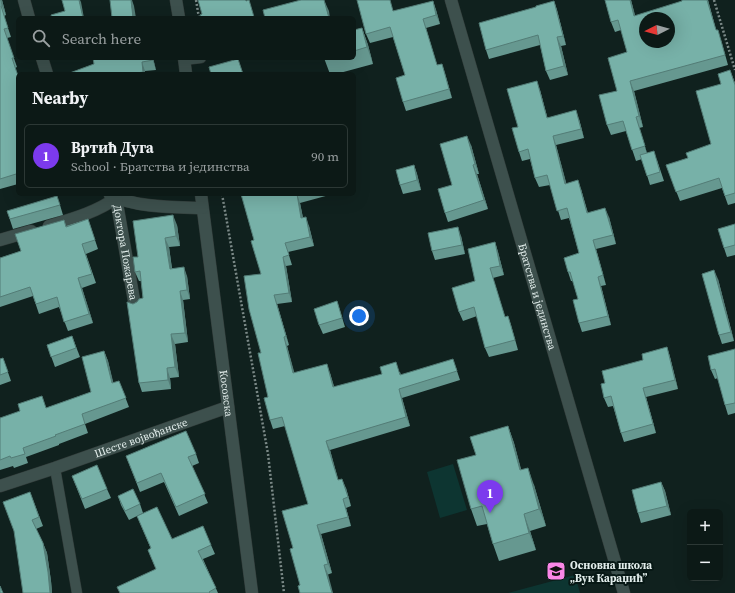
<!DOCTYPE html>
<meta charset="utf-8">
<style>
:root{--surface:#0c1916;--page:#15221f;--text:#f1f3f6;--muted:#9aa0a1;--line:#2c3835;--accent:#7c3aed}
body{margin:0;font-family:"Source Serif 4",serif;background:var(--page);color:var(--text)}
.controls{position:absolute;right:12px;bottom:12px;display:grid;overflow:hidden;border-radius:6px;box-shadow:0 4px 16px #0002}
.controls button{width:36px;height:36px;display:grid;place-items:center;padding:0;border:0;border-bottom:1px solid var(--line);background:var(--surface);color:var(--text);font:20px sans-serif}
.compass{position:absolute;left:639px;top:12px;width:36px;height:36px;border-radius:50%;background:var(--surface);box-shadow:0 4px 16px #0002;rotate:264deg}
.you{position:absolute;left:359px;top:316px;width:14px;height:14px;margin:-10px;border:3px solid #fff;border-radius:50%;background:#1a73e8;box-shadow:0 0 0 6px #1a73e833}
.badge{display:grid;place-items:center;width:26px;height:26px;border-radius:50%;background:var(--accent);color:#fff;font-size:13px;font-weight:700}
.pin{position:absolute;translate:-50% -33px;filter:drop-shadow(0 1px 2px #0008)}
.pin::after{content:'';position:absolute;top:21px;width:14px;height:12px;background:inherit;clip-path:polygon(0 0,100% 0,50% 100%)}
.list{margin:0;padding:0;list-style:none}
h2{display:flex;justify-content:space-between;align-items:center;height:52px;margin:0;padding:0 16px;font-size:17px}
h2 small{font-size:13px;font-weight:400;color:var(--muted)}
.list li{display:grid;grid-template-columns:26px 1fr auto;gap:12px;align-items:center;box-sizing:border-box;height:64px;margin:0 8px 8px;padding:0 8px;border:1px solid var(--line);border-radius:6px}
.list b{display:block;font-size:15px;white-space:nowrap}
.list p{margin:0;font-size:13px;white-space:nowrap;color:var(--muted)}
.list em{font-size:13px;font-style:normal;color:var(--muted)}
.icon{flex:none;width:22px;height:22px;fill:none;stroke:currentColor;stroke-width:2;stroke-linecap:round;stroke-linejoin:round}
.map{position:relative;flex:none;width:735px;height:593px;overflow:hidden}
.search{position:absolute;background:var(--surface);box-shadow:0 4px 16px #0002;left:16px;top:16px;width:340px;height:44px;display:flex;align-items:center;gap:10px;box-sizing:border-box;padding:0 14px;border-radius:6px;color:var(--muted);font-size:15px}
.panel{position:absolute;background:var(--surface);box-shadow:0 4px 16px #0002;left:16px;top:72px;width:340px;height:124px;border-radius:6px}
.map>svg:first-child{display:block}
</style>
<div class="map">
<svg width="735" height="593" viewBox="0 0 735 593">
<rect width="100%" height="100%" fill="#10211e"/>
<!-- green -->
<g fill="#0d3531">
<polygon points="453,464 467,510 440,518 427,472"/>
<polygon points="575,575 580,593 508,593"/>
</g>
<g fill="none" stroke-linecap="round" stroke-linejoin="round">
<defs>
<g id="service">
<polyline points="184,60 201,58"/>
<polyline points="55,468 77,593"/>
</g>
<g id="minor">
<polyline points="24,0 29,18"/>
<polyline points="176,0 179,18"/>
<path id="s1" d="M451,0l173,593"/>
<polyline points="42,58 47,74"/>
<polyline points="184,58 186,74"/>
<path id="s2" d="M201,194l51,399"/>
<path d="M110,195c27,13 64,12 92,13"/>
<path id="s3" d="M49,226c23,-7 48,-14 67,-28l19,108"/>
<polyline points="0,240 31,231"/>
<path id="s4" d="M0,486l55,-18 173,-61"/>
</g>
</defs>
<!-- service casing -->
<use href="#service" stroke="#323c3a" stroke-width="11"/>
<!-- minor casing -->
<use href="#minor" stroke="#323c3a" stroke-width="13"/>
<!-- path -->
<g stroke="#7b8987" stroke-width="2.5" stroke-dasharray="2 2" stroke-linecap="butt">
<polyline points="196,0 199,18"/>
<polyline points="714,0 735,70"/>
<polyline points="222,194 268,454 284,593"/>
</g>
<!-- service -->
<use href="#service" stroke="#3d504d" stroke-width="10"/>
<!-- minor -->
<use href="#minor" stroke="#3d504d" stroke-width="12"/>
</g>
<!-- wall -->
<g fill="#669890">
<polygon points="0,0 2,0 6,15 4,16 11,37 7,38 17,67 15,68 18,76 18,184 0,189"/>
<polygon points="605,0 631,0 635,16 708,0 716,30 721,40 728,65 634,91 643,127 639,128 647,153 657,160 664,181 650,185 642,159 636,161 626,131 611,135 607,125 617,91 627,52 621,30 615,32 611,22"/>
<polygon points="433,1 436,10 440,24 426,28 437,65 442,64 452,98 406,111 403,102 405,75 393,37 370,43 366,34 394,11"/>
<polygon points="554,1 557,10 566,45 561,46 568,75 550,80 546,71 540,45 489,59 486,50 536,7"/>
<polygon points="362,28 368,45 373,64 336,74 330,74 324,58 354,58 354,30"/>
<polygon points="153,58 156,70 145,71 145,74 67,74 94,64"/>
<polygon points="730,70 735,83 735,203 728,205 722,188 680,201 666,165 688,158 711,144 721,84"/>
<polygon points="540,90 547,117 579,119 584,138 556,145 566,183 581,189 588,213 609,217 616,244 596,249 606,285 601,286 611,325 582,332 579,323 578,299 573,281 571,281 568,272 579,253 569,218 561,220 550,185 539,187 535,178 530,159 522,161 519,152 518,127"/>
<polygon points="471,145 479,174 477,174 488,209 448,222 445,213 452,185"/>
<polygon points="414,165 417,174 421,190 403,194 400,185"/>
<polygon points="241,194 333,194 300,203 303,218 309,226 314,246 288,252 292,265 286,266 292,302 277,304 289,345 287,346 294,373 330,373 334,387 400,372 401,375 456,368 460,380 402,398 410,426 330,450 338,480 346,488 351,506 346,508 351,526 321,534 332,573 300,585 293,548 308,504 285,426 273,429 270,420 268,397 261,353 261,274 254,240 242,197 242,198"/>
<polygon points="60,205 63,215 13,229 7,211"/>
<polygon points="88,219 98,249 86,254 96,283 82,288 93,323 68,331 59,307 39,314 33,296 0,307 0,258 21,251 64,220 66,226"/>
<polygon points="735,224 735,255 727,257 724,248"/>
<polygon points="177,225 180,246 169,247 172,268 187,276 190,299 183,300 188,342 175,344 179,377 170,378 171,389 142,392 139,383 133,304 143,298 141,281 139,281 135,272 138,257"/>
<polygon points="461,236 465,254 435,260 432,251"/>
<polygon points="495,242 498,252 504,275 493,278 505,317 508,316 511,325 518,350 489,357 485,348 477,316 463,321 459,312"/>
<polygon points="718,279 734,341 722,344 719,335"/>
<polygon points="337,301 345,327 323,334 319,325"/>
<polygon points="72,336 80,357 55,367 47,345"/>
<polygon points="667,347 670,357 678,389 646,397 656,433 624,442 621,433 613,406 608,407 604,398 605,383 643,360"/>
<polygon points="735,349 735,413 728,415 725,405 718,378 715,379 711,370"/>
<polygon points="104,351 108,361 113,383 119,381 129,407 85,424 88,433 59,444 59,445 26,457 28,463 14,468 13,466 0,470 0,418 46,408 91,392"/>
<polygon points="3,358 11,381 0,385 0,359"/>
<polygon points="508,426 514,443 521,470 534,485 546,526 530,531 536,550 499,561 493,544 487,524 477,526 471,509 476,455"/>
<polygon points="196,454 199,463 192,466 208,503 179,516 164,482 140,492 126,456"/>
<polygon points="72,476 107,489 111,498 85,509"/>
<polygon points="661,482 665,491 671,515 641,523 638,513"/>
<polygon points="30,492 43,526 36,529 43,543 47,553 51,581 52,593 23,593"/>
<polygon points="118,496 140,504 143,513 129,520 121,505"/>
<polygon points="137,516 172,539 211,545 215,554 203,559 218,593 120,593 156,569 148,550 151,549"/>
</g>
<!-- shaded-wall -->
<g fill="#537c76">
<polygon points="1,0 2,0 6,15 2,6"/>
<polygon points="79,0 80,0 81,2 84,18 83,18"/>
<polygon points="131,0 132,0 134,6 136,18 133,18"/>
<polygon points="324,0 329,11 330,18 329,18"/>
<polygon points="630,0 631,0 638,26 634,16"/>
<polygon points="707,0 708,0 719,41 716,30"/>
<polygon points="433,1 436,10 440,24 436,15"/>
<polygon points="554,1 557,10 566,45 563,36"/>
<polygon points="362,28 368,45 373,64 367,47"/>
<polygon points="557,37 561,46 568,75 564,66"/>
<polygon points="152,58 153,58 156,70"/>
<polygon points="142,62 145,71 145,74 144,74 143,72"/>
<polygon points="442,64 445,73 452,98 449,89"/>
<polygon points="537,81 540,90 550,127 547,118"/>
<polygon points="630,81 634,91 643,127 639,116"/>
<polygon points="576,110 579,119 584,138 581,129"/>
<polygon points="636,117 639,128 648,157 645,146"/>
<polygon points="467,136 471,145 479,174 475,164"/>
<polygon points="553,136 556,145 569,193 565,184"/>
<polygon points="414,165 417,174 421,190 417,180"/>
<polygon points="473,165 477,174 488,209 484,200"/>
<polygon points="578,180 581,189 590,222 587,213"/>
<polygon points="297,194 300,203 305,228 301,218"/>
<polygon points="605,208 609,217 616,244 613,235"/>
<polygon points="173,215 177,225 180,246 176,236"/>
<polygon points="306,217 309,226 314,246 310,237"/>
<polygon points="458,227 461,236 465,254 462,245"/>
<polygon points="165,238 169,247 173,278 170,269"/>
<polygon points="593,240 596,249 606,285 603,275"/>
<polygon points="495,242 498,252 504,275 500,266"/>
<polygon points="283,257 286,266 292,302 289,293"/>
<polygon points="184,267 187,276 190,299 187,290"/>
<polygon points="714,270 718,279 734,341 731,332"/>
<polygon points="598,277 601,286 611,325 608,316"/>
<polygon points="78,278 82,288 93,323 89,314"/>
<polygon points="180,291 183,300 188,342 185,333"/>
<polygon points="274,295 277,304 289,345 286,336"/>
<polygon points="171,334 175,344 179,377 175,367"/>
<polygon points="284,337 287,346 297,382 293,373"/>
<polygon points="667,347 670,357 678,389 675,380"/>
<polygon points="104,351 108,361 116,393 112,383"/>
<polygon points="327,364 330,373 337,396 333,387"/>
<polygon points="167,368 170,378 171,389 168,380"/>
<polygon points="643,388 646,397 656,433 653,424"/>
<polygon points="399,389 402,398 410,426 406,417"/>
<polygon points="508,426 514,443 526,487 520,470"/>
<polygon points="326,441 330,450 341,489 338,480"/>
<polygon points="528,468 534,485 546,526 539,509"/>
<polygon points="342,479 346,488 351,506"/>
<polygon points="661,482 665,491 671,515 667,506"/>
<polygon points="343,499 346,508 351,526 348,517"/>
<polygon points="524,514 530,531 536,550 529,533"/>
<polygon points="317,525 321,534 332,573 328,564"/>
<polygon points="43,543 47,553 51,581 52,593 50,593"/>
<polygon points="324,565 328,574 333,593 332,593"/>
</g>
<!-- building -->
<g fill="#77b1a8" stroke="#537c76" fill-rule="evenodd">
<polygon points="0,0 1,0 2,6 1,6 8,28 4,29 14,58 12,58 18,76 18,176 17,176 16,174 0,179"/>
<polygon points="62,0 79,0 83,18 52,18 51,15 65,11"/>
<polygon points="110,0 131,0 133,18 112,18"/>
<polygon points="198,0 245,0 246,1 249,0 254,17 250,18 201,18 200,15 202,14"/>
<polygon points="301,0 324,0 329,18 265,18 263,10"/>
<polygon points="357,0 390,0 393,11 433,1 436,15 423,19 437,65 442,64 449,89 403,102 396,78 405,75 390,27 366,34"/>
<path d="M605,0h25l4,16 48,-15v-1h25l9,30h2l7,25 -95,26 9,35 -3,1 9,29 -13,4 -9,-29 -16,4 -8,-30 18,-4 -9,-33 19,-6 -9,-32 -7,2zM645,18h24v24h-24z"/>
<polygon points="554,1 563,36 557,37 564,66 546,71 538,35 486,50 479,23 536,7 536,6"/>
<polygon points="362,28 367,47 354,51 354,30"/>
<polygon points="93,58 152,58 153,60 142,62 143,72 130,74 67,74 94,64"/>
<polygon points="238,59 243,74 211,74 209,67"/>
<polygon points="730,70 735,85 735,193 725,196 719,178 676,192 666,165 688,158 686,153 711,144 696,91 721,84 718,74"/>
<polygon points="537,81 547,118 576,110 581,129 553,136 565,184 578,180 587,213 605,208 613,235 593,240 603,275 598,277 608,316 579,323 573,300 578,299 570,272 568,272 564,258 579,253 567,208 557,211 547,175 535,178 528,149 519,152 512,128 518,127 507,89"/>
<polygon points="467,136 475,164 473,165 484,200 445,213 438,189 452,185 440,144"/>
<polygon points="654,151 660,172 647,176 640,155"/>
<polygon points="414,165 417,180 400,185 396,170"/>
<polygon points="241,194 297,194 301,218 306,217 310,237 285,243 289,255 283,257 289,293 274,295 286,336 284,337 293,373 327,364 333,387 382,374 380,367 396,362 400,375 453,359 457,371 399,389 406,417 326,441 338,480 342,479 348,497 343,499 348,517 317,525 328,564 324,565 332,593 300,593 298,586 300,585 290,549 293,548 282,511 308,504 282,417 270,420 264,398 268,397 258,353 261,353 249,309 244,276 261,274 251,241 254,240"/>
<polygon points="57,196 60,205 10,219 7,211"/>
<polygon points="173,215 176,236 165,238 170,269 184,267 187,290 180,291 185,333 171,334 175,367 167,368 168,380 139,383 127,302 133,304 137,302 139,299 143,298 140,271 135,272 133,257 138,257 133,221"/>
<polygon points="88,219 95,240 82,244 92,274 78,278 89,314 64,322 57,297 36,304 30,287 0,297 0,258 21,251 15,234 64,220 66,227"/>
<polygon points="735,224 735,245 724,248 718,229"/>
<polygon points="458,227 462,245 432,251 428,233"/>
<polygon points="495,242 500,266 490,268 505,317 508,316 515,340 485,348 474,307 459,312 452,288 475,281 468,249"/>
<polygon points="714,270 731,332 719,335 702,274"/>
<polygon points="337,301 342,318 319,325 314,309"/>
<polygon points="72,336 76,348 51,357 47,345"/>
<polygon points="667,347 675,380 643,388 653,424 621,433 611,396 604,398 601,384 605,383 602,371 643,360 642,354"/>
<polygon points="735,349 735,403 725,405 715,369 711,370 708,356"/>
<polygon points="104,351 112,383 119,381 126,398 82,414 85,424 55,435 56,436 23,448 25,454 11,458 10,456 0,460 0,418 20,411 18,404 42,396 46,408 91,392 82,357"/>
<polygon points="3,358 8,372 0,375 0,359"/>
<polygon points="508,426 520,470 528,468 539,509 524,514 529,533 493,544 482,506 471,509 457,460 476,455 470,437"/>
<polygon points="186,431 196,454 188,457 205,494 176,507 161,473 137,483 126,456"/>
<polygon points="97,465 107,489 82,499 72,476"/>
<polygon points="661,482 667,506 638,513 632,490"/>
<polygon points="133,489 140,504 125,511 118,496"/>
<polygon points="30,492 39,517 32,520 43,543 48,572 50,593 23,593 14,531 3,502"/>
<polygon points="157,507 172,539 203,526 211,545 198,551 216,588 209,592 210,593 120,593 117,587 156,569 148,550 151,548 137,516"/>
<polygon points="0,586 3,593 0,593"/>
</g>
<!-- icons -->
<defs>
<symbol id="school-square" viewBox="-11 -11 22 22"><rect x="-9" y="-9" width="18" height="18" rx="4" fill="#fa87e7" stroke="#071815"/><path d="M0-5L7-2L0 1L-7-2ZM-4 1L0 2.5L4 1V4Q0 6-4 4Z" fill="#111"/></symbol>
</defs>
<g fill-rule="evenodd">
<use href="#school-square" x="545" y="560" width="22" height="22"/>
</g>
<g text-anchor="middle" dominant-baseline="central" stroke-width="4" stroke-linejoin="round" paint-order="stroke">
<!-- street labels -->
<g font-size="11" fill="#e2edeb" stroke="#071815">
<text stroke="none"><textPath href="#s3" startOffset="128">Доктора Пожарева</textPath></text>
<text stroke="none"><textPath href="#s1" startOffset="309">Братства и јединства</textPath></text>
<text stroke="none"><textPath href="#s2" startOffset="201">Косовска</textPath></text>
<text stroke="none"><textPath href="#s4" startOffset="149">Шесте војвођанске</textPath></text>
</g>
<!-- poi labels -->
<g font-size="11" font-weight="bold" fill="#e2edeb" stroke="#071815" text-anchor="start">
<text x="570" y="565">Основна школа<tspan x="570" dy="13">„Вук Караџић”</tspan></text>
</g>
</g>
</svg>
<div class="controls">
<button>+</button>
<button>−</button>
</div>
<svg class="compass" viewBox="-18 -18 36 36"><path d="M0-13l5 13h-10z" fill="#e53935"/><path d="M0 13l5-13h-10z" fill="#9aa0a1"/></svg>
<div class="you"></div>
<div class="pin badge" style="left:490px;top:513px">1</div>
<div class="search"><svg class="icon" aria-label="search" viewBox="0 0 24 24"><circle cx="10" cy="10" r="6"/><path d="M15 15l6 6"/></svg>Search here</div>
<section class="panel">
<h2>Nearby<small></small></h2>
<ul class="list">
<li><span class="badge">1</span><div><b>Вртић Дуга</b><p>School · Братства и јединства</p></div><em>90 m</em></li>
</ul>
</section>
</div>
